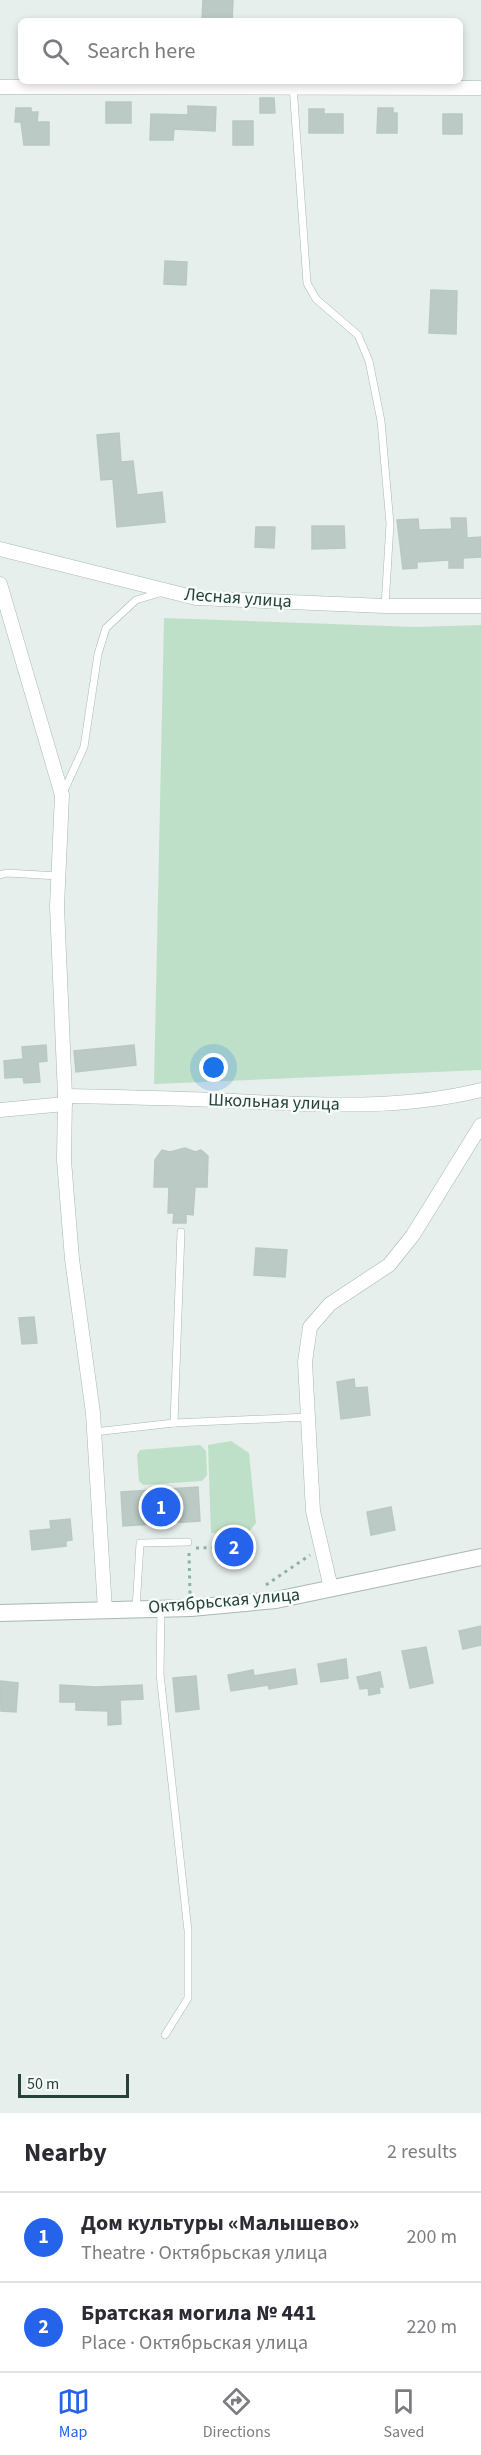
<!DOCTYPE html>
<meta charset="utf-8">
<style>
:root{--surface:#fff;--page:#f7f7f7;--text:#2b2b33;--muted:#7c7c81;--line:#e1e1e2;--accent:#2563eb}
body{margin:0;font-family:"Source Sans 3",sans-serif;background:var(--page);color:var(--text)}
.scale{position:absolute;left:18px;bottom:15px;width:111px;box-sizing:border-box;padding-left:6px;border:3px solid #24423a;border-top:0;font-size:16px;line-height:21px;white-space:nowrap;color:#24423a;-webkit-text-stroke:4px #f7fbf9;paint-order:stroke}
.you{position:absolute;left:214px;top:1068px;width:21px;height:21px;margin:-15px;border:4px solid #fff;border-radius:50%;background:#1a73e8;box-shadow:0 0 0 9px #1a73e833}
.badge{display:grid;place-items:center;width:39px;height:39px;border-radius:50%;background:var(--accent);color:#fff;font-size:20px;font-weight:700}
.pin{position:absolute;translate:-50% -50%;border:3px solid #fff;box-shadow:0 2px 6px #0006}
.list{margin:0;padding:0;list-style:none}
h2{display:flex;justify-content:space-between;align-items:center;height:78px;margin:0;padding:0 24px;font-size:26px}
h2 small{font-size:20px;font-weight:400;color:var(--muted)}
.list li{display:grid;grid-template-columns:39px 1fr auto;gap:18px;align-items:center;box-sizing:border-box;height:90px;padding:0 24px;border-top:2px solid var(--line)}
.list b{display:block;font-size:22px;white-space:nowrap}
.list p{margin:0;font-size:20px;white-space:nowrap;color:var(--muted)}
.list em{font-size:20px;font-style:normal;color:var(--muted)}
.icon{flex:none;width:33px;height:33px;fill:none;stroke:currentColor;stroke-width:2;stroke-linecap:round;stroke-linejoin:round}
.map{position:relative;flex:none;width:481px;height:2113px;overflow:hidden}
.search{position:absolute;background:var(--surface);box-shadow:0 3px 9px #0003;left:18px;right:18px;top:18px;height:66px;display:flex;align-items:center;gap:15px;box-sizing:border-box;padding:0 21px;border-radius:9px;color:var(--muted);font-size:22px}
.sheet{height:258px;background:var(--surface)}
nav{display:flex;justify-content:space-around;align-items:center;box-sizing:border-box;height:84px;border-top:2px solid var(--line);background:var(--surface);font-size:16px;color:var(--muted)}
nav a{display:grid;justify-items:center;gap:3px}
nav .on{color:var(--accent)}
.map>svg:first-child{display:block}
</style>
<div class="map">
<svg width="481" height="2113" viewBox="0 0 481 2113">
<rect width="100%" height="100%" fill="#e6efeb"/>
<!-- green -->
<g fill="#bfe0c8">
<polygon points="164,618 416,627 481,625 481,1070 154,1084"/>
<polygon points="231,1441 249,1453 256,1523 247,1534 211,1533 208,1445"/>
<polygon points="200,1445 206,1451 207,1475 202,1481 143,1485 139,1481 137,1455 140,1450"/>
</g>
<!-- building -->
<g fill="#bbcac4" stroke="#b8c9c2" stroke-width="1.5">
<polygon points="203,0 233,0 232,21 202,21"/>
<polygon points="260,98 274,98 275,113 260,113"/>
<rect x="106" y="102" width="25" height="21"/>
<polygon points="188,106 216,107 215,131 174,129 173,140 150,140 151,114 188,115"/>
<polygon points="16,108 31,108 31,112 38,112 37,122 49,122 49,145 24,145 21,122 15,122"/>
<polygon points="378,108 393,108 393,113 397,113 397,133 377,133"/>
<polygon points="309,109 324,109 324,114 343,114 343,133 309,133"/>
<rect x="443" y="114" width="19" height="20"/>
<rect x="233" y="121" width="20" height="24"/>
<polygon points="165,261 187,262 186,285 164,284"/>
<polygon points="431,290 457,291 456,334 429,333"/>
<polygon points="119,433 121,462 133,461 137,495 162,492 165,522 117,527 113,479 101,480 97,435"/>
<polygon points="451,518 466,518 467,538 481,537 481,557 463,558 463,568 449,568 449,560 417,562 417,568 403,569 397,520 418,519 419,530 452,529"/>
<polygon points="312,526 344,526 345,548 312,549"/>
<polygon points="256,527 275,527 274,548 255,547"/>
<polygon points="46,1045 47,1061 38,1062 40,1082 24,1083 23,1077 5,1078 4,1061 23,1059 22,1047"/>
<polygon points="134,1045 136,1065 76,1072 74,1051"/>
<polygon points="185,1148 195,1152 201,1150 208,1156 207,1187 195,1187 193,1215 186,1214 186,1223 173,1223 174,1213 168,1213 169,1187 154,1187 155,1160 162,1150 170,1152"/>
<polygon points="256,1248 287,1250 285,1277 254,1275"/>
<polygon points="34,1317 37,1343 22,1344 19,1318"/>
<polygon points="354,1379 355,1388 367,1387 370,1415 341,1419 337,1382"/>
<polygon points="198,1487 200,1521 123,1526 121,1492"/>
<polygon points="391,1507 395,1530 371,1535 367,1512"/>
<polygon points="70,1519 72,1540 66,1541 66,1546 32,1550 30,1531 51,1529 50,1521"/>
<polygon points="481,1626 481,1645 463,1649 459,1631"/>
<polygon points="426,1647 433,1683 410,1688 402,1651"/>
<polygon points="346,1659 348,1678 321,1682 318,1664"/>
<polygon points="295,1669 297,1684 269,1689 268,1685 231,1691 228,1675 253,1670 254,1676"/>
<polygon points="380,1672 383,1687 379,1687 380,1693 369,1695 368,1688 360,1689 357,1677"/>
<polygon points="196,1676 199,1709 176,1712 173,1678"/>
<polygon points="0,1681 18,1683 16,1712 1,1711"/>
<polygon points="60,1685 96,1687 142,1685 143,1699 120,1700 121,1724 108,1725 108,1711 76,1710 76,1702 60,1702"/>
</g>
<g fill="none" stroke-linecap="round" stroke-linejoin="round">
<defs>
<g id="service">
<polyline points="293,86 307,283 316,299 358,335 369,361 381,421 390,524 385,606"/>
<polyline points="63,793 84,747 98,654 106,628 136,600 163,592"/>
<polyline points="0,875 7,873 58,876"/>
<polyline points="174,1423 181,1232"/>
<polyline points="94,1432 174,1423 308,1417"/>
<polyline points="161,1608 160,1674 188,1931 188,1998 165,2035"/>
<polyline points="136,1609 140,1543 188,1542"/>
</g>
<g id="minor">
<polyline points="0,87 481,88"/>
<polyline points="0,549 196,598 385,606 481,606"/>
<polyline points="0,584 62,795 57,906 65,1096 64,1160 72,1259 93,1413 105,1610"/>
<path d="M65,1096c57,1 113,2 170,5 82,4 165,9 246,-11"/>
<polyline points="0,1110 65,1104"/>
<polyline points="331,1588 313,1511 305,1362 310,1327 330,1304 389,1265 413,1235 481,1125"/>
</g>
<polyline id="tertiary" points="0,1613 191,1608 276,1600 481,1557"/>
</defs>
<!-- service casing -->
<use href="#service" stroke="#a8b8b2" stroke-width="8"/>
<!-- minor casing -->
<use href="#minor" stroke="#a8b8b2" stroke-width="15"/>
<!-- tertiary casing -->
<use href="#tertiary" stroke="#a8b8b2" stroke-width="18"/>
<!-- path -->
<g stroke="#86b3a5" stroke-width="3" stroke-dasharray="3 4.5" stroke-linecap="butt">
<polyline points="196,1548 234,1547"/>
<polyline points="189,1553 190,1594"/>
<polyline points="266,1585 310,1555"/>
</g>
<!-- service -->
<use href="#service" stroke="#fff" stroke-width="7"/>
<!-- minor -->
<use href="#minor" stroke="#fff" stroke-width="14"/>
<!-- tertiary -->
<use href="#tertiary" stroke="#fff" stroke-width="16"/>
</g>
<g text-anchor="middle" dominant-baseline="central" stroke-width="5" stroke-linejoin="round" paint-order="stroke">
<!-- street labels -->
<g font-size="18" fill="#24423a" stroke="#f7fbf9">
<text transform="translate(238 598) rotate(4)">Лесная улица</text>
<text transform="translate(274 1102) rotate(2)">Школьная улица</text>
<text transform="translate(224 1601) rotate(-5)">Октябрьская улица</text>
</g>
</g>
</svg>
<div class="scale">50 m</div>
<div class="you"></div>
<div class="pin badge" style="left:161px;top:1507px">1</div>
<div class="pin badge" style="left:234px;top:1547px">2</div>
<div class="search"><svg class="icon" aria-label="search" viewBox="0 0 24 24"><circle cx="10" cy="10" r="6"/><path d="M15 15l6 6"/></svg>Search here</div>
</div>
<section class="sheet">
<h2>Nearby<small>2 results</small></h2>
<ul class="list">
<li><span class="badge">1</span><div><b>Дом культуры «Малышево»</b><p>Theatre · Октябрьская улица</p></div><em>200 m</em></li>
<li><span class="badge">2</span><div><b>Братская могила № 441</b><p>Place · Октябрьская улица</p></div><em>220 m</em></li>
</ul>
</section>
<nav>
<a class="on"><svg class="icon" aria-label="map" viewBox="0 0 24 24"><path d="M3 6l6-2 6 2 6-2v14l-6 2-6-2-6 2zM9 4v14M15 6v14"/></svg>Map</a>
<a><svg class="icon" aria-label="directions" viewBox="0 0 24 24"><path d="M12 3l9 9-9 9-9-9zM9 14v-3h6M13 9l2 2-2 2"/></svg>Directions</a>
<a><svg class="icon" aria-label="saved" viewBox="0 0 24 24"><path d="M7 4h10v16l-5-4-5 4z"/></svg>Saved</a>
</nav>
